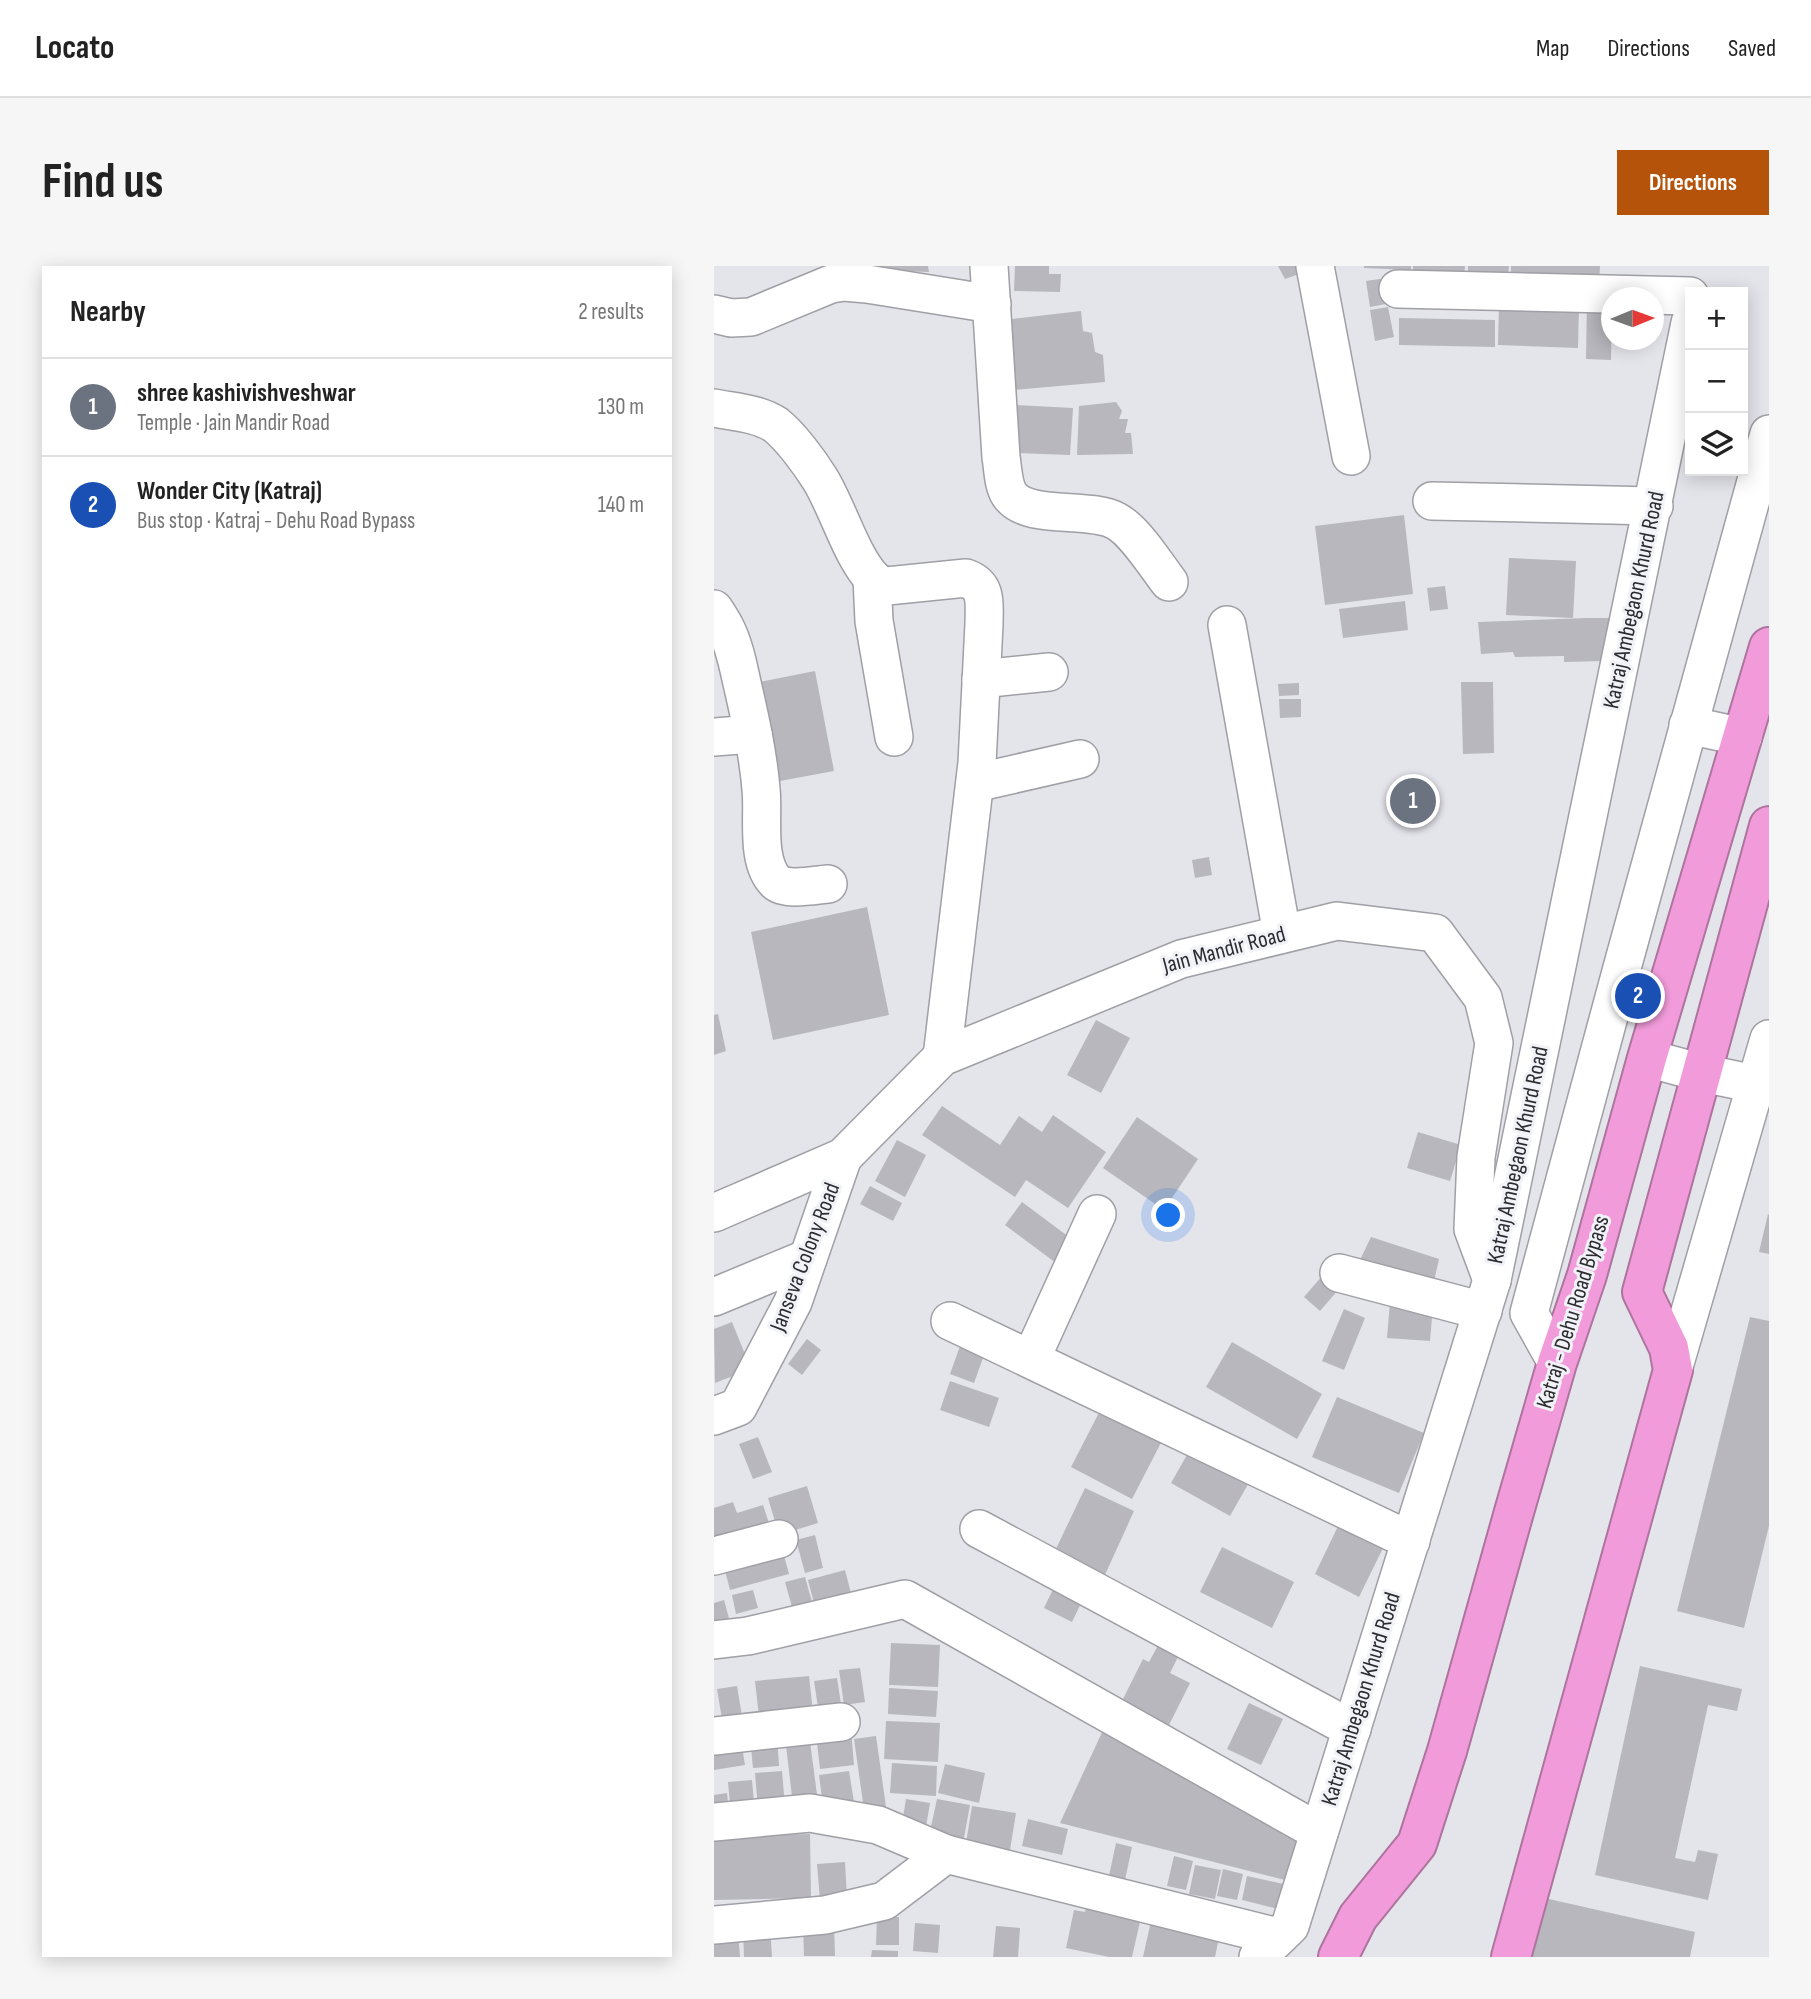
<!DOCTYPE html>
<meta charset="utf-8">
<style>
:root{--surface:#fff;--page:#f6f6f6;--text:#222;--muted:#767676;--line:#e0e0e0;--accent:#b45309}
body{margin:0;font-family:"Sofia Sans Condensed",sans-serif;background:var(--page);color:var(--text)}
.controls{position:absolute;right:21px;top:21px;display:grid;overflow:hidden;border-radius:0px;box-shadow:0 4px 18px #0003}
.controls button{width:63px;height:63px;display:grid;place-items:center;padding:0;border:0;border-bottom:2px solid var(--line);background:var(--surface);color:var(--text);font:35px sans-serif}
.compass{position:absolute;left:887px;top:21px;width:63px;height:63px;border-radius:50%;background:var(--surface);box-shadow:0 4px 18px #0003;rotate:89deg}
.you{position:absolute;left:455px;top:950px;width:24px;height:24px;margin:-18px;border:5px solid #fff;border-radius:50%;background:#1a73e8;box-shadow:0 0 0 10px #1a73e833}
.badge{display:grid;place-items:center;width:46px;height:46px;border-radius:50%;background:var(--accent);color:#fff;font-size:23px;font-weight:700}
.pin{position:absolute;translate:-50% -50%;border:4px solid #fff;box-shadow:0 2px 7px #0006}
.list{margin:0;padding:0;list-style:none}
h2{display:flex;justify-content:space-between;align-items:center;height:91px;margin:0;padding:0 28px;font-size:30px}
h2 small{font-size:23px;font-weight:400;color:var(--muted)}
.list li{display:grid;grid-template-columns:46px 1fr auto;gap:21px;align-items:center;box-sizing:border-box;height:98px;padding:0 28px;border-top:2px solid var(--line)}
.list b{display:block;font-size:26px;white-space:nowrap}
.list p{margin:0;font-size:23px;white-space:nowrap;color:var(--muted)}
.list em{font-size:23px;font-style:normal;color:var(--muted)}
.icon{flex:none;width:38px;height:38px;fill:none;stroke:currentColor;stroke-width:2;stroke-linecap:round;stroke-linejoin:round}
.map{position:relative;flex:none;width:1055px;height:1691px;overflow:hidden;border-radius:0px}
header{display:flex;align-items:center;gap:42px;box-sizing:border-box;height:98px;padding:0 35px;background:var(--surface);border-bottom:2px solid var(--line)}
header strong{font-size:33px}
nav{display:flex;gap:38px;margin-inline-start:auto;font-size:24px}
.intro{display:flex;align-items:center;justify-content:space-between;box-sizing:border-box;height:168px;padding:0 42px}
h1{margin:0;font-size:49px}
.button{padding:18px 32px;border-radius:0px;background:var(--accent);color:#fff;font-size:24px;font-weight:700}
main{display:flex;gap:42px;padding:0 42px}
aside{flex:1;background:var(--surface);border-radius:0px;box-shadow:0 4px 18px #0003}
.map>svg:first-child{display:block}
</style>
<header>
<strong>Locato</strong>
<nav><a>Map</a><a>Directions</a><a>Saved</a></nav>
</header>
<div class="intro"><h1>Find us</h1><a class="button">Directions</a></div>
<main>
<aside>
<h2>Nearby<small>2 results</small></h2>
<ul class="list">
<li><span class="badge" style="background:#6b7280">1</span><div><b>shree kashivishveshwar</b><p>Temple · Jain Mandir Road</p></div><em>130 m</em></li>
<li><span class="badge" style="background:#1a4fb4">2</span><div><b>Wonder City (Katraj)</b><p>Bus stop · Katraj - Dehu Road Bypass</p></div><em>140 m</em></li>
</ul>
</aside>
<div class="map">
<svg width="1055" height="1691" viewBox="0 0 1055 1691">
<rect width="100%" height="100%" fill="#e4e4eb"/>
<!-- building -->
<g fill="#b7b7bd">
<polygon points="161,0 214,0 215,6 160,4"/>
<polygon points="301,0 335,0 335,8 347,8 346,26 300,25"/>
<polygon points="564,0 587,0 588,7 571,13"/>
<polygon points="650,0 697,0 697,4 650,2"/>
<polygon points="699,0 751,0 750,10 699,6"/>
<polygon points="754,0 795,0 794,10 754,7"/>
<polygon points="797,0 886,0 885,21 797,16"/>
<polygon points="673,12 677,37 656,41 652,15"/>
<polygon points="873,34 898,35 897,94 872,93"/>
<polygon points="785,38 865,40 864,82 784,79"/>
<polygon points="674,41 680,71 661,75 656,44"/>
<polygon points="367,45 369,65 378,67 381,86 389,89 391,116 300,124 298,53"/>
<polygon points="685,52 781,54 781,81 685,79"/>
<polygon points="402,136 408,145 405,153 414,153 411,167 417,167 419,188 363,189 365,140"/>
<polygon points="302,139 359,142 356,189 300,187"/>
<polygon points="690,249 699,328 611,339 601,260"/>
<polygon points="795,292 862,295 859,352 792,349"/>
<polygon points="731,320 734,343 716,345 713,322"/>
<polygon points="691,335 694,364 629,372 625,343"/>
<polygon points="873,352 907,352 889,395 850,396 850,390 801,391 799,386 767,388 764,356"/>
<polygon points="101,405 120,505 66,515 46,416"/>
<polygon points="747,416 779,416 780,487 749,488"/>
<polygon points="585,417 585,429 565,430 564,418"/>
<polygon points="565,433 587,433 587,451 566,452"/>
<polygon points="495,591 498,609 481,612 478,594"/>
<polygon points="153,641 175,749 59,774 37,666"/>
<polygon points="4,748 12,785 0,789 0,749"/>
<polygon points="382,754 416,772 387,827 353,809"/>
<polygon points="228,840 286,879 305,850 328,866 339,849 392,886 354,942 312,914 301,931 208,869"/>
<polygon points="423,851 484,893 450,944 389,902"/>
<polygon points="704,866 747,879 736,915 693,902"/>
<polygon points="183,874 212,889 191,931 161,915"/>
<polygon points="156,920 188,937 179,955 146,938"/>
<polygon points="308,936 363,977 346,1000 291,959"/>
<polygon points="1054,948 1055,949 1055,988 1045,986"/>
<polygon points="657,971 725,993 718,1024 646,994"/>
<polygon points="609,1009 625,1023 606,1045 590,1031"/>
<polygon points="676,1036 719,1039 716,1075 673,1072"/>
<polygon points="630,1043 651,1052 630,1104 608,1095"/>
<polygon points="1036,1051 1055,1055 1055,1260 1030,1362 963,1345"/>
<polygon points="18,1056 37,1103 1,1117 0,1063"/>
<polygon points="250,1069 274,1078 260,1117 236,1108"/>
<polygon points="93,1073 107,1084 88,1109 74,1098"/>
<polygon points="518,1076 608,1128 583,1173 492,1121"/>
<polygon points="236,1115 285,1132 275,1161 226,1144"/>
<polygon points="623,1131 710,1167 685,1227 598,1191"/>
<polygon points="390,1137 451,1169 418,1233 357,1201"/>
<polygon points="44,1171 58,1206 39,1213 25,1178"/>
<polygon points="482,1173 541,1206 516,1250 457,1217"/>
<polygon points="93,1220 104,1257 65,1269 54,1232"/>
<polygon points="371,1222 420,1245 390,1311 340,1287"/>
<polygon points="19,1236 23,1247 49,1239 57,1263 0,1271 0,1242"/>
<polygon points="627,1254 672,1276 645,1331 601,1308"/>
<polygon points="101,1269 109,1302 91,1307 82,1274"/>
<polygon points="67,1278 75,1308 16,1324 8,1293"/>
<polygon points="508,1281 580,1316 558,1362 486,1326"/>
<polygon points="131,1304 139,1335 102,1345 94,1314"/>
<polygon points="91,1311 98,1336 78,1341 71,1316"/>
<polygon points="343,1315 371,1329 358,1356 330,1342"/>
<polygon points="39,1324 44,1342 22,1348 18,1329"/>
<polygon points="10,1334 16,1356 0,1360 0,1337"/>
<polygon points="447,1374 467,1385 456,1407 476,1417 453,1463 406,1439 429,1393 435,1396"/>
<polygon points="177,1377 226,1379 224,1421 175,1419"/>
<polygon points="926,1400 1028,1423 1023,1445 994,1439 961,1592 981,1596 984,1584 1004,1588 994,1634 881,1609"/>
<polygon points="146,1402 151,1436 130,1439 125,1404"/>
<polygon points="95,1410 99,1446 45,1451 41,1415"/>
<polygon points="123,1412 127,1438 104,1441 100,1415"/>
<polygon points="23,1420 28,1450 8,1453 3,1423"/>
<polygon points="175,1422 224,1425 222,1451 174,1448"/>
<polygon points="535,1437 569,1453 547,1499 513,1483"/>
<polygon points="172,1455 226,1457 224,1496 170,1493"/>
<polygon points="391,1460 592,1568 575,1615 346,1557"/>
<polygon points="137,1464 140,1499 106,1503 102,1468"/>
<polygon points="95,1468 104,1536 79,1539 71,1471"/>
<polygon points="26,1469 31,1499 0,1504 0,1472"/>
<polygon points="63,1469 65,1500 39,1502 36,1472"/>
<polygon points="162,1470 173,1548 151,1551 140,1473"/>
<polygon points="178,1497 223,1500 222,1530 176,1527"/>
<polygon points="231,1498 271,1507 265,1537 224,1527"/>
<polygon points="68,1505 71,1540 44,1543 41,1507"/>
<polygon points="135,1505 140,1536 109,1540 105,1509"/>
<polygon points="38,1514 41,1547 17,1549 14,1516"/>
<polygon points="13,1527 15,1548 0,1549 0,1529"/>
<polygon points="192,1533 216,1537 211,1567 187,1563"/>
<polygon points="223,1533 256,1539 249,1577 215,1570"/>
<polygon points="258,1540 302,1547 296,1584 252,1577"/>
<polygon points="314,1553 354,1563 348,1589 308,1580"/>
<polygon points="96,1568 97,1632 0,1634 0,1570"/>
<polygon points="402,1577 418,1581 411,1614 395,1610"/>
<polygon points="460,1590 479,1595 472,1624 453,1620"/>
<polygon points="131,1596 133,1632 106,1634 103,1598"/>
<polygon points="481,1599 507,1604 501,1633 475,1628"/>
<polygon points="509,1603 529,1608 523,1634 503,1630"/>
<polygon points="533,1610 574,1619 568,1644 528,1634"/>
<polygon points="826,1631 981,1666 976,1691 813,1691"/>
<polygon points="373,1635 428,1647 418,1691 395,1691 352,1682 360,1644 371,1646"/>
<polygon points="439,1646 507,1662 501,1691 429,1691"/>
<polygon points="163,1650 185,1651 185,1679 162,1679"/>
<polygon points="201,1657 226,1659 224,1687 199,1685"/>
<polygon points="120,1658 121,1690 90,1690 89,1659"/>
<polygon points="56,1659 58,1691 30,1691 29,1661"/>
<polygon points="282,1660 306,1662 304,1691 279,1691"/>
<polygon points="24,1666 26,1691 0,1691 0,1668"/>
<polygon points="158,1684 184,1685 184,1691 157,1691"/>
</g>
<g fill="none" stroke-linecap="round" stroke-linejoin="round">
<defs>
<g id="minor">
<path d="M275,0l12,191c2,12 2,27 8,37 17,27 80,12 107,27 19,10 39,43 53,61"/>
<polyline points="601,0 637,190"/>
<polyline points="684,23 976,30"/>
<polyline points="0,48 17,52 37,51 117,18 130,16 153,18 278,38"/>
<path d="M0,142c20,4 44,5 62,17 15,12 34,38 44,54 18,29 31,77 53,100 4,4 9,6 14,7l79,-8c22,8 18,26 18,46l-7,139 -35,294"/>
<polyline points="718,235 940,240"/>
<polyline points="158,312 160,355 180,471"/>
<path d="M0,343c4,6 8,12 11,18 9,17 13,38 17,56 8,35 16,70 19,106 3,27 -6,72 15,93 9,9 40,3 52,2"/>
<polyline points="513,359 568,668"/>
<polyline points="267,413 335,406"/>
<polyline points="974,459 1029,471"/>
<polyline points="0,471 39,468"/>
<polyline points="261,517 366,493"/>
<polyline points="933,792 988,807 1055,821"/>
<polyline points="0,947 129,891 228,791 467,693 623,655 721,667 769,732 780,777 762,891 759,963 778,1014"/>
<polyline points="625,1007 769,1045"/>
<polyline points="0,1031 94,992"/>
<polyline points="236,1055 697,1275"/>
<polyline points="317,1093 383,948"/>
<polyline points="843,1097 815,1047 908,702 1055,168"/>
<polyline points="959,1104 1055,773"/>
<polyline points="0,1150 24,1141 79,1036 129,891"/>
<polyline points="265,1263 638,1463"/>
<polyline points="0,1290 65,1273"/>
<polyline points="0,1374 34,1370 191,1333 605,1566"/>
<polyline points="0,1470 127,1456"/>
<polyline points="0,1556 96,1547 164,1559 232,1588 564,1671"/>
<polyline points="0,1659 111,1649 170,1635 232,1588"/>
<polyline points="544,1691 576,1660 778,1014 976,57"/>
</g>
<g id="highway">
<polyline points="624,1691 644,1651 703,1578 733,1485 800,1246 843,1097 873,1009 933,792 1055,381"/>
<polyline points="797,1691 959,1104 955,1082 928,1026 1055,560"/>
</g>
</defs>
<!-- minor casing -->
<use href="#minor" stroke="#9f9fa5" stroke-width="40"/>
<!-- highway casing -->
<use href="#highway" stroke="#ad749e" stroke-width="42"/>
<!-- minor -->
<use href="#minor" stroke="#fff" stroke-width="37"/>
<!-- highway -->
<use href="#highway" stroke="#f29bda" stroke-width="38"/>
</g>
<g text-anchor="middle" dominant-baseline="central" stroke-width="6" stroke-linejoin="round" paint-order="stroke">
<!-- street labels -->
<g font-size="23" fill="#2c2c2f" stroke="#f1f2f8">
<text transform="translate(920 334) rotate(-78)">Katraj Ambegaon Khurd Road</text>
<text transform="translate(510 684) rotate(-15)">Jain Mandir Road</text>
<text transform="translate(804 889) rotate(-78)">Katraj Ambegaon Khurd Road</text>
<text transform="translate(91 991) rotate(-69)">Janseva Colony Road</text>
<text transform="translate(859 1046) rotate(-73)">Katraj - Dehu Road Bypass</text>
<text transform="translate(647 1433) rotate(-73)">Katraj Ambegaon Khurd Road</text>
</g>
</g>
</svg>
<div class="controls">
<button>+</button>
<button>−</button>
<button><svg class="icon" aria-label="layers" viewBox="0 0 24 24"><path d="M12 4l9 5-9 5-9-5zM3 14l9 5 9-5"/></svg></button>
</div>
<svg class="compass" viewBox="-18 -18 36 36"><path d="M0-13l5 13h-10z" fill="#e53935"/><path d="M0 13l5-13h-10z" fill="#767676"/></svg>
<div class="you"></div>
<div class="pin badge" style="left:699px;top:535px;background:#6b7280">1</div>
<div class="pin badge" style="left:924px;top:730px;background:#1a4fb4">2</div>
</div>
</main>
